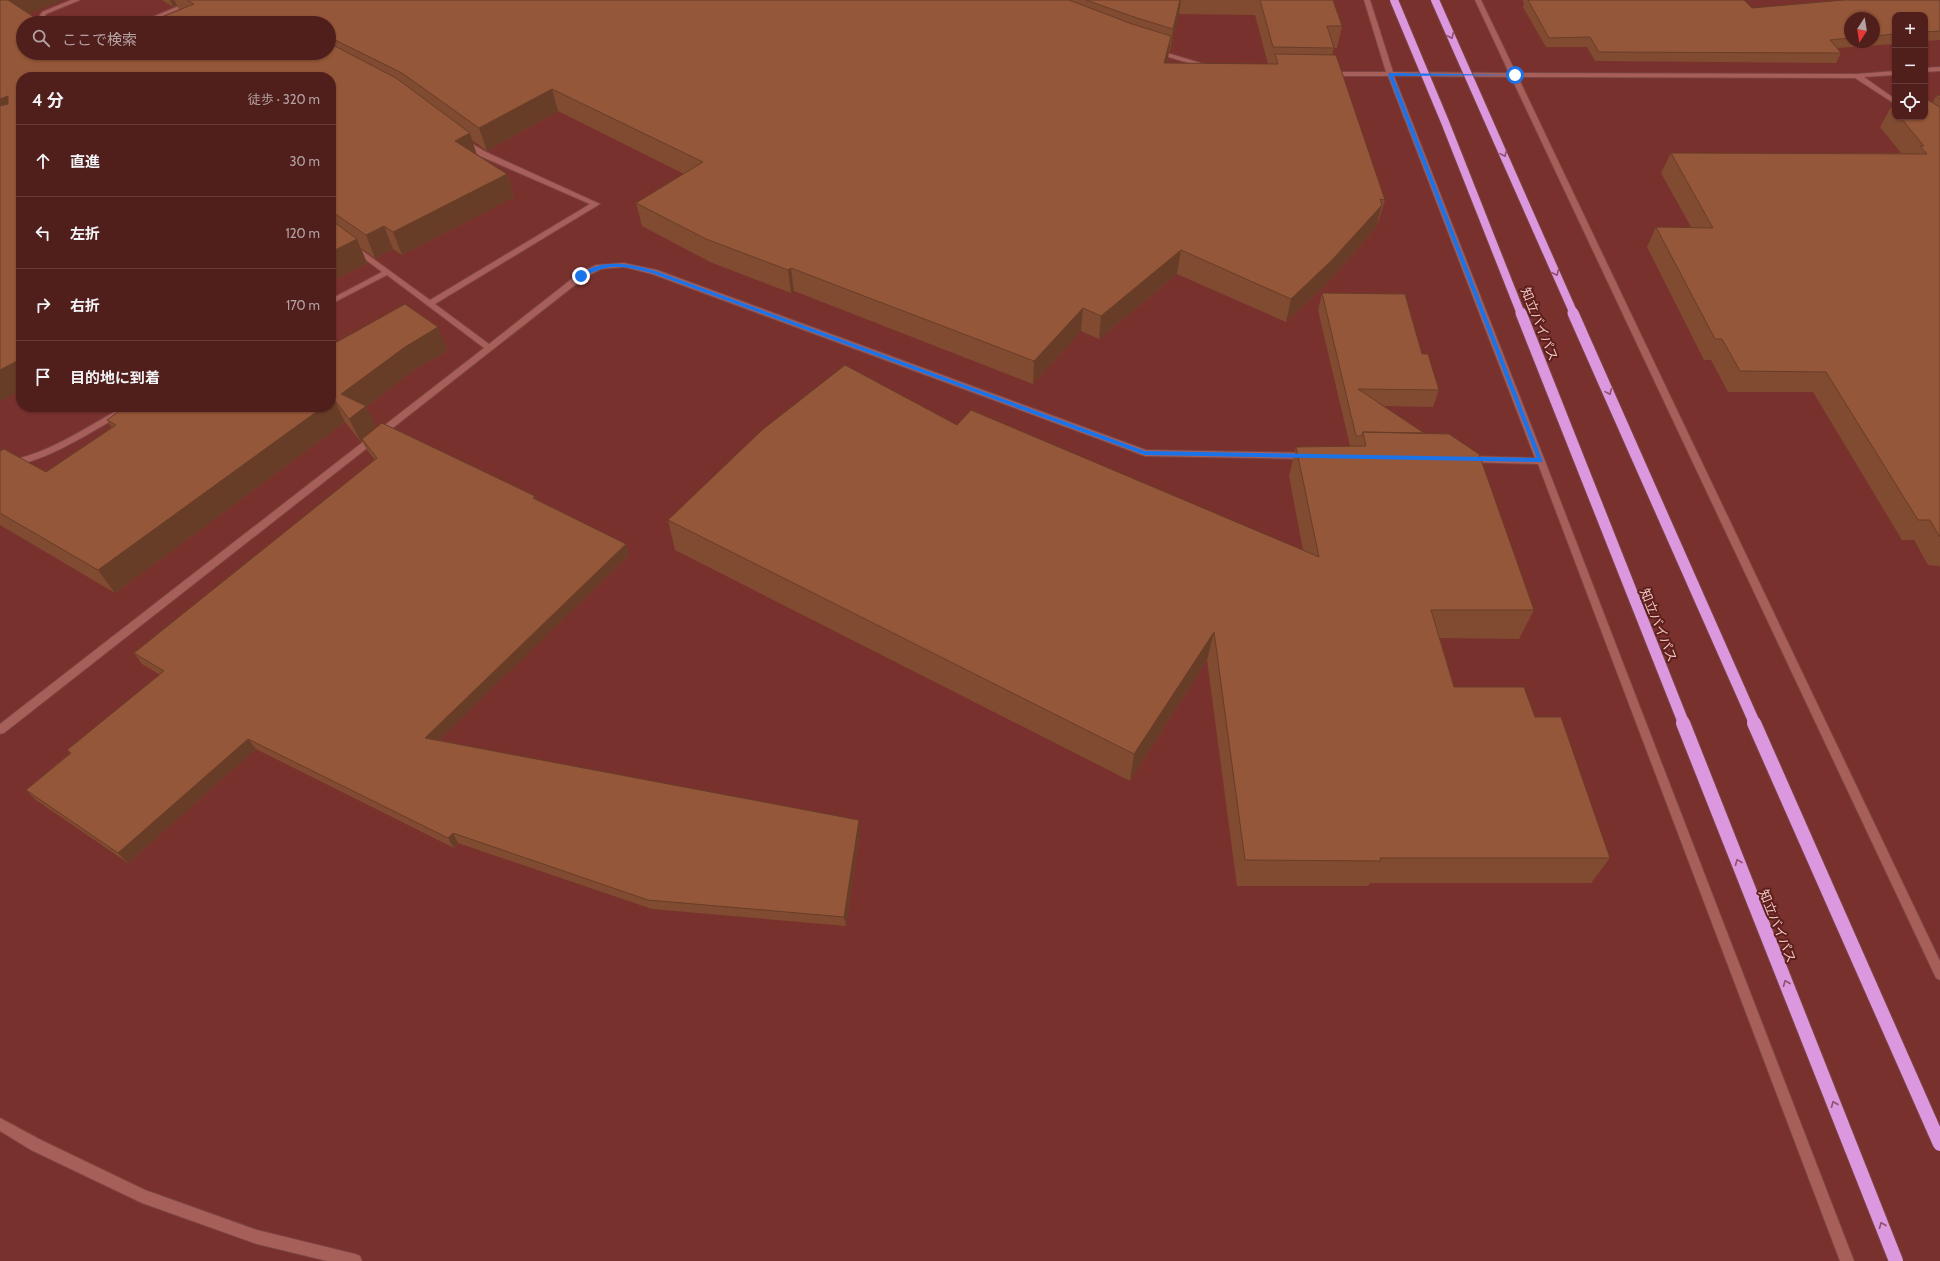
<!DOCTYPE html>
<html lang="ja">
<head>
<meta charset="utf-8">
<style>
  :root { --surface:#501f1c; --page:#562725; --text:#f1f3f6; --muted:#b4a2a3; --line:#673d3b }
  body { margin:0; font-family:Cabin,"Noto Sans JP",sans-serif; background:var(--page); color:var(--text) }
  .controls { position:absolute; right:12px; top:12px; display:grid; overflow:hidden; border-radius:8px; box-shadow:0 1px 3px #0004 }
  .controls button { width:36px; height:36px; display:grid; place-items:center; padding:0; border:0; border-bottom:1px solid var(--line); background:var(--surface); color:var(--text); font:20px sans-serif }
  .compass { position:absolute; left:1844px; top:12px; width:36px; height:36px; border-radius:50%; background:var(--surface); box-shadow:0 1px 3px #0004; rotate:192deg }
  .stop { position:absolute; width:12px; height:12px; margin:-9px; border:3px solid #1a73e8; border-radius:50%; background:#fff }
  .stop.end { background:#1a73e8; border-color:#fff; box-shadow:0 1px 4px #0008 }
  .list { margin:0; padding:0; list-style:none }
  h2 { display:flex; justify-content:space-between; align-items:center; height:52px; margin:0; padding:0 16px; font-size:17px }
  h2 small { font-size:13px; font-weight:400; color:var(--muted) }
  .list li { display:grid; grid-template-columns:26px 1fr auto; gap:12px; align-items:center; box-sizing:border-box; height:72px; padding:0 16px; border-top:1px solid var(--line) }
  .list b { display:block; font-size:15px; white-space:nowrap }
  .list em { font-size:13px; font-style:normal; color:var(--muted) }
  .icon { flex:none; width:22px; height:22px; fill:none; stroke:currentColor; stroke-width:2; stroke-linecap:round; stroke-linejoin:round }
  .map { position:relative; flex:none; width:1940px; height:1261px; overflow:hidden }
  .search { position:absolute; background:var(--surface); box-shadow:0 1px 3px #0004; left:16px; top:16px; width:320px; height:44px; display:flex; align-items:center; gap:10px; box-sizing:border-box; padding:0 14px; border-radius:22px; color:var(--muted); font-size:15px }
  .panel { position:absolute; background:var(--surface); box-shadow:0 1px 3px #0004; left:16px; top:72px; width:320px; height:340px; border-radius:16px }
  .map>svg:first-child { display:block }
  .built { fill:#79312e; fill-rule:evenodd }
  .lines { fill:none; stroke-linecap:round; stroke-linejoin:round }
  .minor-casing { stroke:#7c4443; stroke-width:2 }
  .minor { fill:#a65f59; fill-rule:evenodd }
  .highway-bridge-far2-casing { stroke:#7c4443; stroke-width:10; stroke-linecap:butt }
  .highway-bridge-far1-casing { stroke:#7c4443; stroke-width:13; stroke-linecap:butt }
  .highway-bridge-casing { stroke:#7c4443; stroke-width:16; stroke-linecap:butt }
  .highway-bridge-far2 { stroke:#dc98de; stroke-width:8 }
  .highway-bridge-far1 { stroke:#dc98de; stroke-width:11 }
  .highway-bridge { stroke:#dc98de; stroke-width:14 }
  .wall { fill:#804b31; fill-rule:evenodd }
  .shaded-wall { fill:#683d28 }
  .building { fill:#955739; stroke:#683d28 }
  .oneway { stroke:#904f6a }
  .route { fill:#1a73e8 }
  .labels { text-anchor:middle; stroke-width:4; stroke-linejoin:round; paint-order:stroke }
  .street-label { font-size:13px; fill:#efc7c2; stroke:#5d1e1c }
</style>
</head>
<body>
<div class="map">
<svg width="1940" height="1261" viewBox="0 0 1940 1261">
  <rect width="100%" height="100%" fill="#6a2926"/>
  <path class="built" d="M0 0H1940V1261H0ZM1895 15H1925V117H1895ZM1850 18H1874V42H1850ZM23 23H329V53H23ZM21 77H331V407H21Z"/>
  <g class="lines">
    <g class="minor-casing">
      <path id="minor" d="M71 0H80L46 14 44 19 49 23H41L37 20 42 12Z
        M193 0H201L147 23H138Z
        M1364 0H1370L1393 72 1509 73 1475 0H1481L1516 73 1857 74 1895 71V75L1864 77 1895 99V104L1855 78 1518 77 1940 961V980L1936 978 1511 77 1394 76 1545 461 1854 1261H1840L1538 464 1467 462 1463 459 1467 456 1535 458 1388 76H1330L1327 74 1330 72H1386Z
        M1157 50 1211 66 1212 67 1209 69 1155 53 1154 52Z
        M1940 67V71L1925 72V68Z
        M464 139 486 152 600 204 435 304 489 344 578 274 596 265 624 263 657 270 1146 450 1307 453 1311 456 1307 459 1145 456 652 274 624 267 601 269 584 278 4 733 0 734V724L484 348 387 275 331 304V299L382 272 331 234V228L430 300 590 204 480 156 462 142V140Z
        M123 407H134C129 413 118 417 111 421 76 441 40 464 0 468V462C44 457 85 428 123 407Z
        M0 1118 41 1140 145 1190 257 1230 355 1254 360 1256 362 1261H327L257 1244 142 1203 31 1150 0 1131Z"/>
    </g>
    <use href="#minor" class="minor"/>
    <g class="highway-bridge-far2-casing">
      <path id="highway-bridge-far2" d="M1394 0 1445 122 1521 314
        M1435 0 1574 314"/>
    </g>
    <g class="highway-bridge-far1-casing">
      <path id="highway-bridge-far1" d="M1521 313 1684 724
        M1573 313 1755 724"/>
    </g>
    <g class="highway-bridge-casing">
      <path id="highway-bridge" d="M1683 723 1896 1261
        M1754 723 1940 1144"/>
    </g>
    <use href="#highway-bridge-far2" class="highway-bridge-far2"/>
    <use href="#highway-bridge-far1" class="highway-bridge-far1"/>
    <use href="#highway-bridge" class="highway-bridge"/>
  </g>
  <path class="wall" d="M0 0 28 13 83 56 329 53V23L179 10 177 5 173 7 162 0H1333L1342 26 1337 48H1334L1332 55 1385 200 1378 223H1377L1376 228 1326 284 1286 322 1177 274 1099 339 1081 331 1033 384 794 291 791 293 710 262 642 226 636 203 684 174 558 111 487 151 472 140 477 155 507 174 514 197 402 255 393 249 375 258 361 248 367 263 331 281V77L21 391 0 401ZM1179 14 1255 15 1268 64 1167 63 1169 51H1170Z
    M1522 0H1744L1752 8 1940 0V40L1925 41V15H1895V44L1837 48 1841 53 1836 63 1595 61 1587 47H1546L1523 7 1524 3ZM1850 18H1874V42H1850Z
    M1940 95V567L1939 566 1928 565 1914 540H1902L1813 392H1728L1711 360H1704L1647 247 1656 227H1691L1661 173 1671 153H1901L1880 127 1891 107 1895 106V117H1925L1936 96Z
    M1322 293 1422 354 1439 390 1433 407 1384 406 1534 610 1519 639 1440 638 1454 687 1535 717 1610 858 1591 883H1370L1368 886H1237L1207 660 1130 781 675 550 668 520 957 425 1303 550 1289 476 1296 447 1350 446 1318 310Z
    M337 342 447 351 414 370 366 407 376 428 535 496 537 500 626 544 629 555 439 740 860 830 846 926 652 909 458 843 454 848 256 749 128 863 36 800 26 790 70 753 67 750 160 675 142 664 134 653 375 460 367 450 362 441 361 442 345 422 115 593 0 525V451L46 472 112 428 107 420 121 411 119 407 116 409 115 407H331Z"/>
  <path class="shaded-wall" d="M4 0H64L15 19Z
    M170 0H174L177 5 173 7Z
    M1180 0H1181L1179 14 1170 51 1173 29Z
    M1171 36 1168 58 1162 86 1164 63Z
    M552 89 558 111 487 151 479 128Z
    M8 96 21 117 0 126V99Z
    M470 133 477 156 455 141Z
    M507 174 514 197 402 255 393 232Z
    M1382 205 1376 228 1326 284 1286 322 1291 299Z
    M384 226 393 249 375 258 366 235Z
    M357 239 367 263 331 281V252Z
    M1181 250 1177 274 1099 339 1101 316Z
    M791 268 794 291 791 293 788 270Z
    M1083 308 1081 331 1033 384 1034 361Z
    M438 327 447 351 414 370 366 407 377 429 362 439V441L361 442 349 419 341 394 405 347Z
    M21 359V391L0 401V370Z
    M334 399 345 422 115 593 98 570 323 407H331V401Z
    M535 496 539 507 533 498Z
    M626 544 629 555 431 748 425 738Z
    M1214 632 1207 660 1130 781 1134 754Z
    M248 739 256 749 128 863 118 853Z
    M859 820 860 830 846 926 844 917Z
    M453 833 458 843 454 848 448 838Z"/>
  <path class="building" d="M0 0H8L43 23H23V53H81L83 56 91 55 90 53H329V43L396 78 470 133 455 141 507 174 393 232 384 226 366 235 331 211V77H21V359L0 370V106L8 104V96L0 99Z
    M187 0H1069L1132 24 1171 36 1164 63 1278 64 1275 54 1336 55 1385 200 1380 199 1382 205 1332 260 1291 299 1181 250 1101 316 1083 308 1034 361 791 268 788 270 706 239 636 203 703 162 552 89 479 128 402 73 329 37V23H147L194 4Z
    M1086 0H1180L1173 29 1137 18Z
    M1260 0H1333L1342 26H1327L1334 48 1273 47Z
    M1528 0H1744L1752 8 1844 0H1940V31L1925 32V15H1895V34L1874 36V18H1850V38L1830 40 1841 53 1599 52 1590 37 1549 38Z
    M1940 95V99L1936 96Z
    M1925 99H1926L1940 107V537L1930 520H1918L1826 372 1740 371 1722 339H1715L1656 227 1713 228 1671 153 1927 154 1920 146H1924L1900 117H1925Z
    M1895 106V111L1891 107Z
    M331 220 357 239 331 252Z
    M1322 293 1405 294 1422 354H1428L1439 390 1358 389 1424 433 1363 432 1361 436H1356Z
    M405 304 438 327 405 347 341 394 366 406 349 419 334 399 331 401V339L337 342Z
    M845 365 957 425 971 410 1319 557 1296 447 1366 446 1363 432 1449 434 1479 454 1534 610H1431L1454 687H1524L1535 717H1561L1610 858H1380L1381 861 1245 860 1214 632 1134 754 668 520 762 430Z
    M125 407H323L98 570 0 513V451L4 449 46 472 116 425 107 420Z
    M382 423 535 496 533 498 626 544 425 738 859 820 844 917 648 900 453 833 448 838 248 739 118 853 26 790 71 753 67 750 164 671 134 653 377 458 362 439Z"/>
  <defs><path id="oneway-chevron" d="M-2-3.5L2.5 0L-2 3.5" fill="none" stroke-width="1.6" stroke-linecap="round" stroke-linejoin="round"/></defs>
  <g class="oneway">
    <use href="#oneway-chevron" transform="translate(1451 36) rotate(66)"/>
    <use href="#oneway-chevron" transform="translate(1504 154) rotate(66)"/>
    <use href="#oneway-chevron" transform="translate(1556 273) rotate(66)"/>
    <use href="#oneway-chevron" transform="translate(1609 392) rotate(66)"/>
    <use href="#oneway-chevron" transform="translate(1738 862) rotate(-112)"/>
    <use href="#oneway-chevron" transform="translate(1786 983) rotate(-112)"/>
    <use href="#oneway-chevron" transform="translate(1834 1104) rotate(-112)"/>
    <use href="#oneway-chevron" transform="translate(1882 1225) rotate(-112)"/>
  </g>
  <path class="route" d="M1390 73 1517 75 1393 76 1543 462 1145 455 652 273C622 266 611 262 583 277L579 276C601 257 630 264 656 271L1145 451 1537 458 1388 74Z"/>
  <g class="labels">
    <g class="street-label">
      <text transform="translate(1540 324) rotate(68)" y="5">知立バイパス</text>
      <text transform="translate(1659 625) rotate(68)" y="5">知立バイパス</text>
      <text transform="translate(1778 926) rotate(68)" y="5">知立バイパス</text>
    </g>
  </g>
</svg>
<div class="controls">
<button>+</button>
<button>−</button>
<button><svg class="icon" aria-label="locate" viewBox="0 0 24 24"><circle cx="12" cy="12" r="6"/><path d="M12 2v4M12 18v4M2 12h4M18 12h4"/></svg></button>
</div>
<svg class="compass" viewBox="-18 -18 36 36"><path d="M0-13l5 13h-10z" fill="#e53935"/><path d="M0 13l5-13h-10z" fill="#b4a2a3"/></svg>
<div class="stop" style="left:1515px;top:75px"></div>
<div class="stop end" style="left:581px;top:276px"></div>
<div class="search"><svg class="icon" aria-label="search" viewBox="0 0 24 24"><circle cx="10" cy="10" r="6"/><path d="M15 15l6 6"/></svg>ここで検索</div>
<section class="panel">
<h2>4 分<small>徒歩 · 320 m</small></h2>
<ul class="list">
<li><svg class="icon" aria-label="ahead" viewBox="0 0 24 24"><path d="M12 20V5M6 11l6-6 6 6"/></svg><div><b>直進</b></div><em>30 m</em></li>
<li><svg class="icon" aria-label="left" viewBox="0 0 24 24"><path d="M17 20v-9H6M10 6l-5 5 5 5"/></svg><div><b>左折</b></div><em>120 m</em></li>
<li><svg class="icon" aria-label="right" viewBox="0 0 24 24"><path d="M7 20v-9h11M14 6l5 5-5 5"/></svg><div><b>右折</b></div><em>170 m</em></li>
<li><svg class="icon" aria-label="arrive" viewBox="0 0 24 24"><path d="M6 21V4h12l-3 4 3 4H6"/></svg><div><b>目的地に到着</b></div></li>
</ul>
</section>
</div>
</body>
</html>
